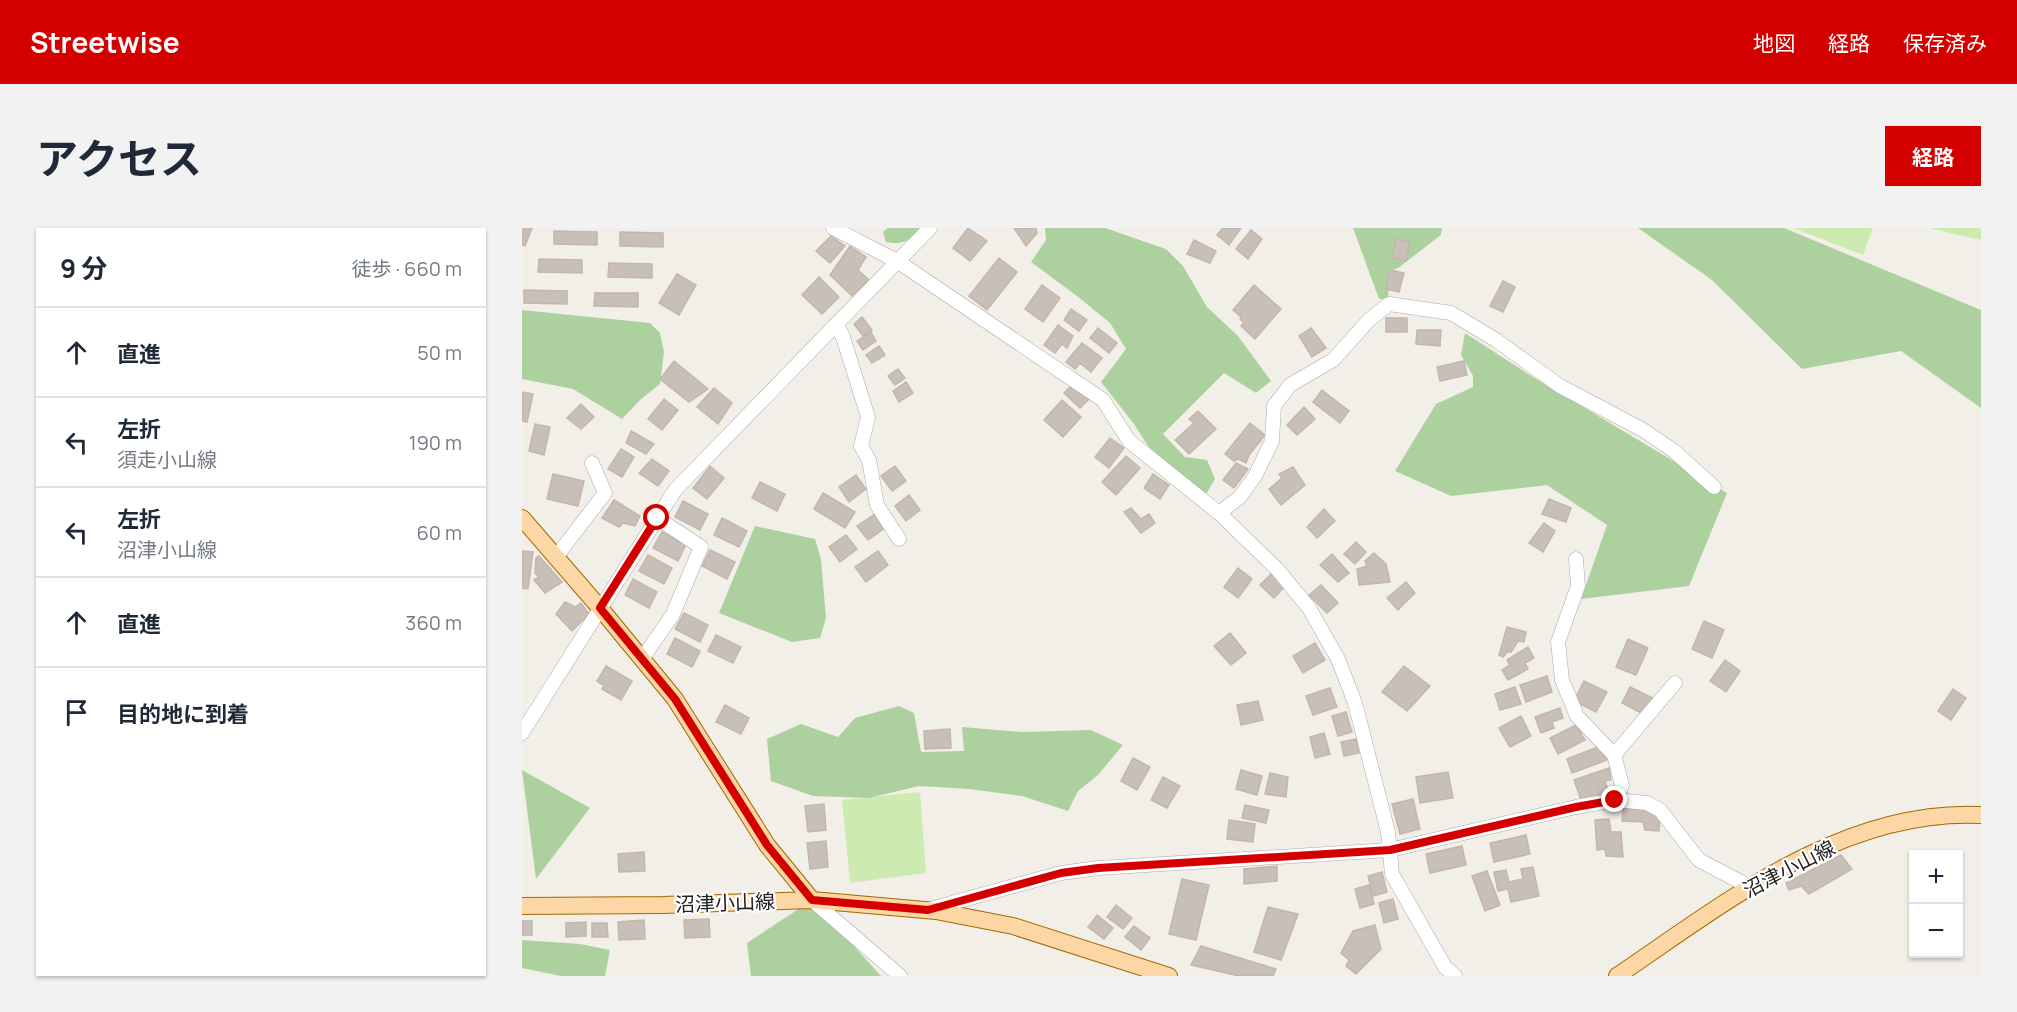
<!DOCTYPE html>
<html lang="ja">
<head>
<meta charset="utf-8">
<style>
  :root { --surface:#fff; --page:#f2f2f3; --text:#1f2937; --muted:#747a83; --line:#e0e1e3; --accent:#d40000 }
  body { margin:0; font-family:Manrope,"Noto Sans JP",sans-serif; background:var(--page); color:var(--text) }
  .controls { position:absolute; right:18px; bottom:18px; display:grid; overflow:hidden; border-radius:0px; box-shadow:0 2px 4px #0004 }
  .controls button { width:54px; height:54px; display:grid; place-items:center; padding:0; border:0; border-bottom:2px solid var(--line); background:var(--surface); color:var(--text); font:30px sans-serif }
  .stop { position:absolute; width:18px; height:18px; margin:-14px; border:4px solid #d40000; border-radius:50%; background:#fff }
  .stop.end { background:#d40000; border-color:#fff; box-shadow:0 2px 6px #0008 }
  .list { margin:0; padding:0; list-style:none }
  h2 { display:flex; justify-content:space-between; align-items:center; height:78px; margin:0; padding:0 24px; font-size:26px }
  h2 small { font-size:20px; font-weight:400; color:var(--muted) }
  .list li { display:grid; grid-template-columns:39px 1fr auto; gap:18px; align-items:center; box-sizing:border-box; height:90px; padding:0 24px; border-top:2px solid var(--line) }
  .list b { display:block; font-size:22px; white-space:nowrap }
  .list p { margin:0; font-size:20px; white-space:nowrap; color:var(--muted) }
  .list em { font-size:20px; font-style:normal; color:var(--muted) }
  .icon { flex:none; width:33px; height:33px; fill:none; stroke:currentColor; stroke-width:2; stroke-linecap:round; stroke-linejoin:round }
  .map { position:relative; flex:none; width:1459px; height:748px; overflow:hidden; border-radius:0px }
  header { display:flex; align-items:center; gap:36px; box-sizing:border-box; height:84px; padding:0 30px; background:var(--accent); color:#fff }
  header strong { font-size:28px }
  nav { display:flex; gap:33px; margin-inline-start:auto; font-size:21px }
  .intro { display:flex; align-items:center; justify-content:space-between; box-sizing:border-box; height:144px; padding:0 36px }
  h1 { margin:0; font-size:42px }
  .button { padding:15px 27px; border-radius:0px; background:var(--accent); color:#fff; font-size:21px; font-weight:700 }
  main { display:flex; gap:36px; padding:0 36px }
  aside { flex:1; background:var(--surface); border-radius:0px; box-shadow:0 2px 4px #0004 }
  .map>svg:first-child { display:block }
  .grass { fill:#cdebb0 }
  .forest { fill:#add19e }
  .building { fill:#c7bfb8; stroke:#c4b6ab; stroke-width:1.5 }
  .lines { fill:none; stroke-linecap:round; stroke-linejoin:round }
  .minor-casing { stroke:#a9a9a9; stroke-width:15 }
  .major-casing { stroke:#a06b00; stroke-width:18 }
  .minor { stroke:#fff; stroke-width:14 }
  .major { stroke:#fcd6a4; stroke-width:16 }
  .route { stroke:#d40000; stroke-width:8 }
  .labels { text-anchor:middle; stroke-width:4.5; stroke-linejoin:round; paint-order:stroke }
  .street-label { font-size:20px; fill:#222; stroke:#fff }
</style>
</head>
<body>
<header>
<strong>Streetwise</strong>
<nav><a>地図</a><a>経路</a><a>保存済み</a></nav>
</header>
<div class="intro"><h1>アクセス</h1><a class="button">経路</a></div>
<main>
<aside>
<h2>9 分<small>徒歩 · 660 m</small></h2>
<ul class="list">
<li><svg class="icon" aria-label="ahead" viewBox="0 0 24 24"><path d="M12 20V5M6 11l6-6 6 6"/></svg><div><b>直進</b></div><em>50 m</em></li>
<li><svg class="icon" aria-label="left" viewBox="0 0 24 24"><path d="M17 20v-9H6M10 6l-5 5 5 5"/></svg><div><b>左折</b><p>須走小山線</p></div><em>190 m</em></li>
<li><svg class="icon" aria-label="left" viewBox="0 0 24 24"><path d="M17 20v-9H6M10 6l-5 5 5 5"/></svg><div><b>左折</b><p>沼津小山線</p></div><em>60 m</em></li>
<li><svg class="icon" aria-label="ahead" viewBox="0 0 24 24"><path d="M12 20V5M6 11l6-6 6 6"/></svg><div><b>直進</b></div><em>360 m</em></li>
<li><svg class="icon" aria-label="arrive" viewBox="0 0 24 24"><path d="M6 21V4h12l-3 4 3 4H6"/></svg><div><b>目的地に到着</b></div></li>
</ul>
</aside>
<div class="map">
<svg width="1459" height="748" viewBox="0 0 1459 748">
  <rect width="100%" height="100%" fill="#f2efe9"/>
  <path class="grass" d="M1271 0H1351L1341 27Z
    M1406 0H1459V12Z
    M398 564 404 645 328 655 320 572Z"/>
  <path class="forest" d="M366 0H398C386 13 383 17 364 14L361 4Z
    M523 0H583L644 21 661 38 685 79 716 108 749 153 734 165 702 145 641 206 663 229 685 232 693 251 683 268 626 218 612 196 579 154 604 121 588 95 555 68 509 34 524 12Z
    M831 0H920L919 7 876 40 868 43 866 71H857Z
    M1116 0H1262L1459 82V180L1379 123 1280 141 1190 52Z
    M0 82 128 95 138 105 142 124 138 156 118 172 100 191 51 161 0 151Z
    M943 105 1011 149 1205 265 1167 358 1059 371 1085 297 1025 257 929 268 873 243 914 176 951 159V148L939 127Z
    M233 298 293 311 299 331 304 390 298 410 270 414 197 385Z
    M377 478 392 485 399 524 442 523 440 499 500 504 569 502 601 517 576 547 556 563 546 583 500 568 447 561 397 558 347 570 291 568 249 553 245 511 279 496 316 509 333 490Z
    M0 542 68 580 14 651Z
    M290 672 359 748H229L225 715Z
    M0 712 58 716 88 722 83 748H39L0 740Z"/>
  <path class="building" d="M0 0H10L3 18 0 17Z
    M446 0 465 13 448 33 431 20Z
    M492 0H514L515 5 504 18Z
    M701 0H719L707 17 695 7Z
    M729 2 740 11 726 31 714 21Z
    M32 3 75 4V17L32 16Z
    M98 4 141 5V19L98 18Z
    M309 8 323 18 308 35 294 23Z
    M874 11 888 14 884 33 870 30Z
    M672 12 694 23 688 35 665 26Z
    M328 18 344 29 336 42 347 52 330 68 308 47Z
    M477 30 495 44 465 82 447 68Z
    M17 31 60 32V45L16 44Z
    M87 35 130 36V50L86 49Z
    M868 42 882 45 877 64 864 61Z
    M155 46 174 57 157 87 137 75Z
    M297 49 317 69 300 86 280 67Z
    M981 53 993 59 981 84 968 78Z
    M520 57 538 70 521 94 503 81Z
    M732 57 759 81 733 111 719 98 722 95 718 91 719 89 711 82Z
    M2 62 45 63V76L2 75Z
    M73 65H116V79L72 78Z
    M549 81 565 92 557 103 542 92Z
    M340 89 350 102 341 108 332 96Z
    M864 90H885V104H864Z
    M536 97 551 108 545 120 540 116 533 125 522 117Z
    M576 100 595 115 587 125 568 110Z
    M789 100 804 120 790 129 777 108Z
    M895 102H919L918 118 894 116Z
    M349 104 354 113 341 122 335 113Z
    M560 115 580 130 569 144 558 135 553 141 544 134Z
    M357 118 363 127 350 135 344 127Z
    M152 133 186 161 167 174 138 151Z
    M942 133 945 147 918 153 915 139Z
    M376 141 383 150 373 157 366 148Z
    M384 154 391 165 377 174 371 163Z
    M552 155 568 170 558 180 542 165Z
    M192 160 210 175 196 196 175 179Z
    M800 162 827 183 818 195 791 174Z
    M0 164 11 166 5 194 0 193Z
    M142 171 156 182 140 202 126 191Z
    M540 172 559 189 541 209 522 192Z
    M59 176 72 189 59 201 45 190Z
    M782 179 793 191 775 207 765 197Z
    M676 183 694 201 667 226 653 212 672 195 667 191Z
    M728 195 743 207 727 227 724 235 716 231 712 233 703 226Z
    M13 196 28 199 22 227 7 223Z
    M109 203 132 216 124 226 104 215Z
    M588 210 602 220 587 240 573 229Z
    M99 221 112 229 100 249 86 241Z
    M604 228 618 240 594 267 580 254Z
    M130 231 147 243 136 258 117 245Z
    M714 235 726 241 712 260 701 252Z
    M188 238 202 250 185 271 171 260Z
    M373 238 384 253 370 263 359 248Z
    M771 239 783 257 759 277 747 261 760 250 757 246Z
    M31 246 62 253 56 278 25 271Z
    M631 246 647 257 638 271 622 260Z
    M334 247 344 261 327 274 317 259Z
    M238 254 263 266 255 283 230 270Z
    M301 265 333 284 323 300 292 281Z
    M387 267 398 282 384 293 373 278Z
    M1027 271 1049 280 1044 294 1020 286Z
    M92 272 118 288 113 298 101 295 97 299 80 290Z
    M161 273 186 286 178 302 153 289Z
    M609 280 619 291 627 286 633 295 619 305 602 284Z
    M802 281 813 293 795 310 785 299Z
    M353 286 363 300 346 312 335 298Z
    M200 290 225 303 217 319 192 307Z
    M1022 295 1033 303 1021 324 1007 315Z
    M140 304 164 316 156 333 131 320Z
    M324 307 335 321 318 334 307 319Z
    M834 314 844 324 833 336 822 326Z
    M188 322 213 334 205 351 180 338Z
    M0 323 11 324 6 361 0 360Z
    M356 323 366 337 344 354 333 339Z
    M852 325 864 336 868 354 837 357 835 341 845 338 843 333Z
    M810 326 827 345 816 354 798 337Z
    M126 327 150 340 142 356 117 343Z
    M17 328 40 354 23 365 12 352 17 349 13 345 14 330Z
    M716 340 730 351 716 370 702 359Z
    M750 345 763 358 752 370 738 357Z
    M111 351 135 364 127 380 103 367Z
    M884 354 893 365 876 382 865 370Z
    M799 357 816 375 805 385 787 367Z
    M43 374 53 379 59 375 67 386 50 403 34 386Z
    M162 385 186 397 178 414 153 401Z
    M1182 393 1202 402 1190 430 1170 421Z
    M985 399 1004 404 1002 414 996 413 989 424H985L981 429 977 427Z
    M708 405 724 425 709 437 692 418Z
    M194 407 219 419 211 435 186 423Z
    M153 410 178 423 170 439 145 426Z
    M1106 411 1126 420 1114 447 1094 439Z
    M793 415 803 432 781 445 771 428Z
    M1006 419 1012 430 1003 435 1006 441 986 452 980 442 988 437 985 432Z
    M1203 432 1218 443 1204 464 1188 453Z
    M84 438 110 453 99 472 80 461 82 458 75 453Z
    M882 438 908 458 885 483 860 464Z
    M1025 448 1030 464 1004 474 998 457Z
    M1062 453 1085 464 1074 484 1052 473Z
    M993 459 999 476 978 482 973 466Z
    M1108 459 1131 470 1123 487 1100 475Z
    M808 460 815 479 791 487 784 468Z
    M1431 461 1444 470 1429 492 1416 483Z
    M736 473 741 492 719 497 715 477Z
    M203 477 227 490 219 506 194 494Z
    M1038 480 1041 490 1030 494 1032 500 1019 505 1013 489Z
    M824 484 830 504 816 508 810 488Z
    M999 488 1009 508 988 519 977 500Z
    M1054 497 1063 512 1036 526 1028 510Z
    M428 501 429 520 403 521 402 503Z
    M802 505 808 526 793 530 788 509Z
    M834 511 837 525 822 528 819 514Z
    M1076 519 1085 532 1050 545 1045 531Z
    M611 530 628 539 615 562 599 553Z
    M1087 540 1089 552 1083 553 1087 566 1059 572 1052 552Z
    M719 542 740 548 735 567 714 561Z
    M926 544 931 570 898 575 894 549Z
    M748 545 766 549 764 569 743 566Z
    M641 549 658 558 645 580 629 572Z
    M891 571 898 601 878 606 870 576Z
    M302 576 304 602 286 604 283 578Z
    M723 577 747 582 744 595 720 590Z
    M1101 579 1138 582 1137 603 1123 602 1121 594 1100 593Z
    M1087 591 1089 604H1099L1101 629 1084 628 1083 621 1075 622 1073 592Z
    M707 592 733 596 731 614 705 611Z
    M1004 607 1008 626 972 634 968 615Z
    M304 613 306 639 288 641 285 615Z
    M940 618 944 637 908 645 904 626Z
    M122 624 123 643 97 644 96 626Z
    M1319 627 1330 641 1287 666 1279 658 1267 662 1264 655Z
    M755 638V653L722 656V641Z
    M1011 639 1017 668 989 674 986 661 976 663 972 644 984 642 987 654 1001 651 999 641Z
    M965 643 978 677 963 683 950 648Z
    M860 644 865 664 851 668 846 648Z
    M660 651 687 657 674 712 647 706Z
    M847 657 852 676 838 680 833 661Z
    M871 671 876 691 862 695 857 675Z
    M594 677 610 690 601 701 585 689Z
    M746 679 776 686 759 732 732 724Z
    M575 687 591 700 582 711 566 699Z
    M187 691 188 709 163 710 162 692Z
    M122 692 123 711 97 712 96 694Z
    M0 693H10V707H0Z
    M64 694V708L44 709V695Z
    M70 695H85L86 709H70Z
    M853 697 859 721 834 746 824 738 827 732 819 725 831 703Z
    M612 698 628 710 619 722 603 709Z
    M679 718 754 741 751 748H717L669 737Z"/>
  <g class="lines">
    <g class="minor-casing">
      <path id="minor" d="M311 0 375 33 581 172 607 213 697 285 755 341 787 380 816 431 833 475 866 604 870 646 923 739 933 748
        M315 97 321 109 346 189 339 218 347 232 355 277 377 311
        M697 285 718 269 733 248 750 213 752 178 768 157 811 132 847 92 867 76 929 85 974 112 1038 158 1121 202 1152 223 1192 259
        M34 329 83 265 70 235
        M1054 331 1056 358 1036 414 1040 452 1055 488 1092 527
        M120 431 151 386 179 319 135 290
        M0 505 153 262 408 0
        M1093 572 1100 557 1092 527 1153 455
        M290 672 378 748
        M408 681 539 645 576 640 868 622 1054 579 1093 572 1125 575 1138 582 1177 632 1228 659"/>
    </g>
    <g class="major-casing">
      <path id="major" d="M0 290 78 380 153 471 245 617 290 672
        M0 678 141 677 290 672 414 683 491 698 647 748
        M1095 748C1203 675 1321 580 1459 587"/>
    </g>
    <use href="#minor" class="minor"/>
    <use href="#major" class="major"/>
  </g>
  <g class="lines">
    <path class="route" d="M135 290 78 380 153 471 245 617 290 672 406 682 539 645 576 640 868 622 1054 579 1093 572"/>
  </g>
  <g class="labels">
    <g class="street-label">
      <text transform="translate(1267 641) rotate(-27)" y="7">沼津小山線</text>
      <text transform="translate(203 675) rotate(-2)" y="7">沼津小山線</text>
    </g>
  </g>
</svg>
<div class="controls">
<button>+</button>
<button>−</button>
</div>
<div class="stop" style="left:135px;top:290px"></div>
<div class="stop end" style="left:1093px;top:572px"></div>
</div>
</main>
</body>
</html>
